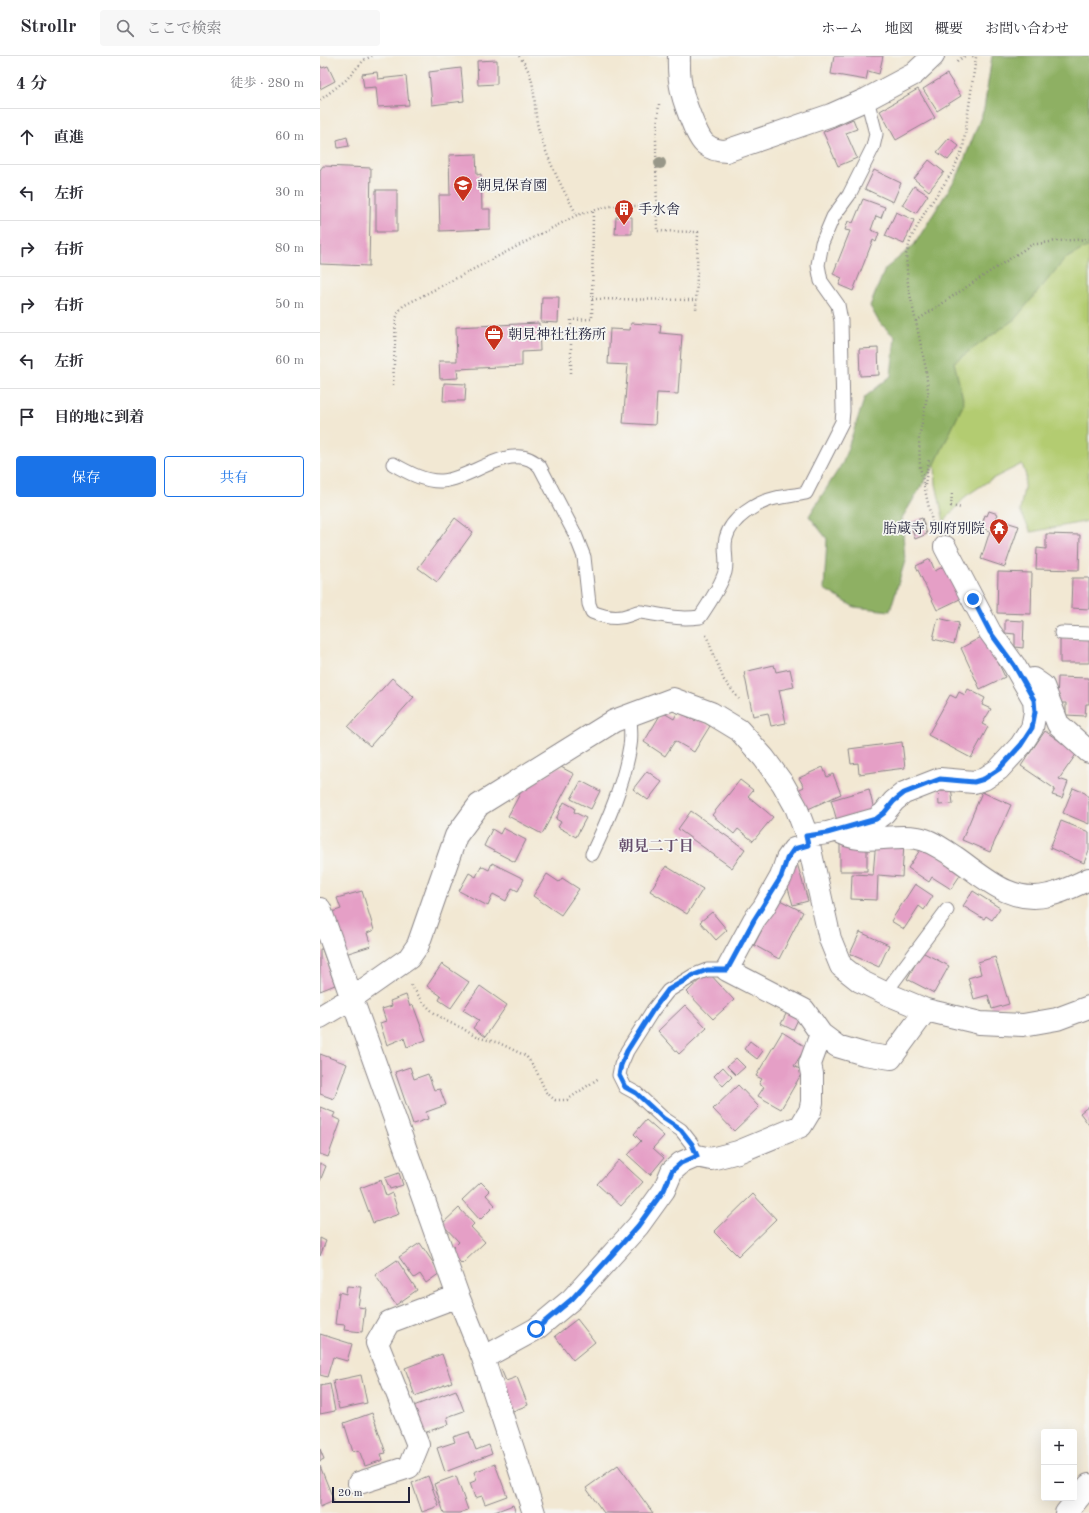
<!DOCTYPE html>
<html lang="ja">
<head>
<meta charset="utf-8">
<style>
  :root { --surface:#fff; --page:#f7f7f7; --text:#2b2b33; --muted:#7c7c81; --line:#e1e1e2; --accent:#1a73e8 }
  body { margin:0; font-family:"Old Standard TT","Noto Serif JP",serif; background:var(--page); color:var(--text) }
  .controls { position:absolute; right:12px; bottom:12px; display:grid; overflow:hidden; border-radius:4px; box-shadow:0 4px 16px #0002 }
  .controls button { width:36px; height:36px; display:grid; place-items:center; padding:0; border:0; border-bottom:1px solid var(--line); background:var(--surface); color:var(--text); font:20px sans-serif }
  .scale { position:absolute; left:12px; bottom:10px; width:78px; box-sizing:border-box; padding-left:4px; border:2px solid #22223b; border-top:0; font-size:11px; line-height:14px; white-space:nowrap; color:#22223b; -webkit-text-stroke:3px #f6f6f2; paint-order:stroke }
  .stop { position:absolute; width:12px; height:12px; margin:-9px; border:3px solid #1a73e8; border-radius:50%; background:#fff }
  .stop.end { background:#1a73e8; border-color:#fff; box-shadow:0 1px 4px #0008 }
  .list { margin:0; padding:0; list-style:none }
  h2 { display:flex; justify-content:space-between; align-items:center; height:52px; margin:0; padding:0 16px; font-size:17px }
  h2 small { font-size:13px; font-weight:400; color:var(--muted) }
  .list li { display:grid; grid-template-columns:26px 1fr auto; gap:12px; align-items:center; box-sizing:border-box; height:56px; padding:0 16px; border-top:1px solid var(--line) }
  .list b { display:block; font-size:15px; white-space:nowrap }
  .list em { font-size:13px; font-style:normal; color:var(--muted) }
  .actions { display:flex; gap:8px; padding:12px 16px }
  .actions a { flex:1; padding:9px 0; border:1px solid var(--accent); border-radius:4px; text-align:center; font-size:14px; color:var(--accent) }
  .actions .main { background:var(--accent); color:#fff }
  .icon { flex:none; width:22px; height:22px; fill:none; stroke:currentColor; stroke-width:2; stroke-linecap:round; stroke-linejoin:round }
  .map { position:relative; flex:none; width:769px; height:1457px; overflow:hidden }
  header { display:flex; align-items:center; gap:24px; box-sizing:border-box; height:56px; padding:0 20px; background:var(--surface); border-bottom:1px solid var(--line) }
  header strong { font-size:19px }
  nav { display:flex; gap:22px; margin-inline-start:auto; font-size:14px }
  .search { width:280px; height:36px; background:var(--page); display:flex; align-items:center; gap:10px; box-sizing:border-box; padding:0 14px; border-radius:4px; color:var(--muted); font-size:15px }
  main { display:flex }
  aside { flex:1; background:var(--surface) }
  .map>svg:first-child { display:block }
  .green { fill:#b3cc71; stroke:#6a7756 }
  .forest { fill:#8eb063; stroke:#58694f }
  .building { fill:#e59fc6 }
  .lines { fill:none; stroke-linecap:round; stroke-linejoin:round }
  .lane-casing { stroke:#8a8587; stroke-width:15 }
  .street-casing { stroke:#8a8587; stroke-width:24 }
  .path { stroke:#8a8587; stroke-width:2.5; stroke-dasharray:1 3; stroke-linecap:butt }
  .lane { stroke:#fff; stroke-width:13 }
  .street { stroke:#fff; stroke-width:22 }
  .tree { fill:#989788 }
  .route { stroke:#1a73e8; stroke-width:5 }
  .labels { text-anchor:middle; stroke-width:3.5; stroke-linejoin:round; paint-order:stroke }
  .poi-label { font-size:14px; fill:#22223b; stroke:#f6f6f2; text-anchor:start }
  .neighbourhood-label { font-size:15px; font-weight:bold; fill:#664e6c; stroke:#f6f6f2 }
</style>
</head>
<body>
<header>
<strong>Strollr</strong>
<div class="search"><svg class="icon" aria-label="search" viewBox="0 0 24 24"><circle cx="10" cy="10" r="6"/><path d="M15 15l6 6"/></svg>ここで検索</div>
<nav><a>ホーム</a><a>地図</a><a>概要</a><a>お問い合わせ</a></nav>
</header>
<main>
<aside>
<h2>4 分<small>徒歩 · 280 m</small></h2>
<ul class="list">
<li><svg class="icon" aria-label="ahead" viewBox="0 0 24 24"><path d="M12 20V5M6 11l6-6 6 6"/></svg><div><b>直進</b></div><em>60 m</em></li>
<li><svg class="icon" aria-label="left" viewBox="0 0 24 24"><path d="M17 20v-9H6M10 6l-5 5 5 5"/></svg><div><b>左折</b></div><em>30 m</em></li>
<li><svg class="icon" aria-label="right" viewBox="0 0 24 24"><path d="M7 20v-9h11M14 6l5 5-5 5"/></svg><div><b>右折</b></div><em>80 m</em></li>
<li><svg class="icon" aria-label="right" viewBox="0 0 24 24"><path d="M7 20v-9h11M14 6l5 5-5 5"/></svg><div><b>右折</b></div><em>50 m</em></li>
<li><svg class="icon" aria-label="left" viewBox="0 0 24 24"><path d="M17 20v-9H6M10 6l-5 5 5 5"/></svg><div><b>左折</b></div><em>60 m</em></li>
<li><svg class="icon" aria-label="arrive" viewBox="0 0 24 24"><path d="M6 21V4h12l-3 4 3 4H6"/></svg><div><b>目的地に到着</b></div></li>
</ul>
<div class="actions"><a class="main">保存</a><a>共有</a></div>
</aside>
<div class="map">
<svg width="769" height="1457" viewBox="0 0 769 1457">
  <rect width="100%" height="100%" fill="#f6f6f2"/>
  <filter id="ink" filterUnits="userSpaceOnUse"><feTurbulence type="fractalNoise" baseFrequency=".025" numOctaves="2"/><feDisplacementMap in="SourceGraphic" scale="8" xChannelSelector="R" yChannelSelector="G"/><feConvolveMatrix kernelMatrix="1 2 1 2 8 2 1 2 1" color-interpolation-filters="sRGB"/></filter>
  <filter id="wash" filterUnits="userSpaceOnUse"><feTurbulence type="fractalNoise" baseFrequency=".012" numOctaves="4" result="noise"/><feDisplacementMap in="SourceGraphic" scale="16" xChannelSelector="R" yChannelSelector="G"/><feGaussianBlur stdDeviation="0.9" result="paint"/><feColorMatrix in="noise" values="0 0 0 0 0 0 0 0 0 0 0 0 0 0 0 0 0 1.4 0 .05"/><feComposite in="paint" operator="in"/></filter>
  <g filter="url(#wash)">
    <rect width="100%" height="100%" fill="#f2e8d3"/>
    <path class="green" d="M769 185V465L711 476 700 455 706 420 702 408 670 424 646 440 624 466 616 428 613 376 634 283Z"/>
    <path class="forest" d="M672 0H769V190L745 203 695 263 634 306 644 347 615 408 582 462 585 505 570 555 534 551 504 533 507 483 489 460 523 406 545 341 571 320 575 281 559 266 550 250 565 213 594 189 639 117 664 53Z"/>
    <g id="blocks">
      <path class="building" d="M514 0H563L559 18 548 15 546 24 511 18Z
        M177 4V28L158 29 157 5Z
        M0 9 2 12 8 10 15 25 0 33Z
        M141 12 144 45 112 49 109 16Z
        M57 16 58 23 86 20 89 49 58 51 56 31 44 32 42 18Z
        M627 18 641 40 617 55 603 33Z
        M598 33 615 62 576 84 560 55Z
        M533 63 537 73 526 77 537 102 518 110 503 76Z
        M27 81 29 90 18 92 17 84Z
        M629 82 639 90 628 104 617 96Z
        M156 98 157 119 161 118 162 153H170V173L120 175 119 139H130L129 99Z
        M609 104 624 116 609 135 594 123Z
        M3 110 51 112 49 210 0 208V114Z
        M554 114 581 127 573 146 545 133Z
        M594 130 608 139 596 157 582 149Z
        M56 134H77V176H56Z
        M543 143 565 151 561 162 556 160 551 174 559 177 556 186 553 184 533 235 519 229 522 222 513 218 530 175 525 174 528 165 533 167Z
        M576 156 594 164 584 188 565 180Z
        M296 161H312V178H295Z
        M222 241H239L238 267 221 266Z
        M219 267 220 295 202 296V310L137 313 138 322 120 323 119 305H137L136 271Z
        M311 267 341 269 340 277 362 279 358 338 337 337 335 369 303 367 308 309 288 308 290 273 310 274Z
        M558 292 559 319 540 320 539 293Z
        M124 327 146 328 145 345H123Z
        M669 455 678 458 676 463 699 470 685 511 661 503 670 475 661 472 665 459 667 460Z
        M135 462 153 476 117 526 98 512Z
        M602 462 607 478 595 483 590 466Z
        M726 478 760 479 759 514 716 513 717 492 726 493Z
        M610 503 615 515 626 509 642 542 617 554 596 510Z
        M678 516 712 517 711 558 677 557Z
        M752 522H769V553L751 552Z
        M618 562 639 567 634 588 613 583Z
        M685 564 704 565 703 592 695 591V578L685 577Z
        M665 579 685 621 660 633 641 592Z
        M740 582 769 583V607H740Z
        M454 609 456 616 470 613 474 631 459 634 466 667 451 670 448 657 433 660 424 616Z
        M738 621 769 622V648H766L765 660 746 659V647H737Z
        M72 622 94 641 50 690 28 671Z
        M648 633 665 642 662 649 671 653 662 668 668 671 651 702 608 679 630 639 636 642 639 636 645 639Z
        M358 655 375 665 377 662 390 670 374 696 355 685 345 700 324 686 342 656 354 663Z
        M725 675 757 697 739 723 748 726 742 742 732 739 735 733 701 710Z
        M582 686 585 712 539 718 538 707 531 708 529 693Z
        M239 710 254 718 222 778 188 760 202 734Z
        M503 711 507 721 513 718 521 738 486 754 478 734 484 731 479 722Z
        M327 715 342 726 328 744 313 733Z
        M420 724 433 734 428 740 453 761 433 785 418 773 414 778 392 759Z
        M261 725 280 735 271 753 251 743Z
        M631 730 633 748 619 749 618 732Z
        M753 732 765 737 769 742V768L743 757Z
        M549 733 554 754 517 765 511 744Z
        M662 736 691 749 670 796 642 784Z
        M244 746 255 752 254 756 266 762 256 781 238 771 241 766 236 763Z
        M371 755 425 793 412 812 358 773Z
        M741 765 769 776V794L764 807 730 792Z
        M183 772 206 784 195 806 164 790 172 773 180 778Z
        M556 784 584 786 582 821 558 819 557 844 531 843 532 818 553 819Z
        M520 787H547V815H520Z
        M604 788 643 815 631 833 612 821 609 826 588 812Z
        M172 807 204 823 198 835 192 832 186 845 173 838 168 850 139 835 149 817 156 821 161 810 169 814Z
        M477 807 488 845 473 849 465 822Z
        M346 810 383 833 367 858 330 835Z
        M227 818 239 826 242 822 259 833 241 859 213 840Z
        M595 828 613 840 604 854 599 850 584 873 571 865Z
        M42 835 54 874 47 877 51 890 22 899 9 857 21 853 17 842Z
        M653 835 680 852 672 864 666 860 664 863 643 850Z
        M458 843 483 856 459 903 434 889Z
        M392 856 407 874 396 884 380 866Z
        M540 876 569 889 559 911 530 898Z
        M0 893H2L15 929 0 935Z
        M602 896 629 910 614 937 587 923Z
        M675 901 689 948 672 953 668 939 654 943 648 922 661 918 658 906Z
        M122 908 149 926 131 952 119 944 121 940 107 930Z
        M388 916 414 944 393 963 367 936Z
        M160 930 187 949 165 981 153 972 159 964 143 954Z
        M86 939 90 951 93 949 106 984 87 991 84 982 67 989 60 967 66 965 62 953 72 950 70 945Z
        M365 949 387 972 359 998 338 975Z
        M468 954 480 959 473 974 461 968Z
        M462 976 486 991 474 1010 483 1015 461 1053 438 1040 444 1031 439 1028 442 1023 436 1020Z
        M430 985 443 995 437 1003 424 993Z
        M0 998 27 1008 14 1043 0 1038Z
        M416 1002 425 1011 416 1019 407 1010Z
        M90 1011 94 1023 108 1018 114 1034 120 1033 126 1049 106 1056 108 1063 93 1068 75 1016Z
        M403 1011 412 1021 403 1030 394 1020Z
        M418 1029 439 1051 414 1075 393 1053Z
        M769 1050V1069L760 1057Z
        M0 1051 15 1057 13 1061 21 1065 8 1101 0 1098Z
        M326 1064 344 1080 333 1092 344 1102 330 1119 308 1099 321 1085 314 1078Z
        M299 1104 323 1126 301 1150 277 1128Z
        M0 1107 6 1110 0 1125Z
        M79 1117 83 1129 70 1133 65 1122Z
        M61 1124 66 1140 72 1137 79 1158 53 1167 40 1132Z
        M161 1126 170 1135 166 1139 175 1149 160 1164 142 1144Z
        M433 1138 456 1163 418 1200 394 1176Z
        M139 1152 154 1168 151 1171 165 1186 142 1208 130 1195 139 1186 122 1168Z
        M0 1182 6 1185 0 1200Z
        M100 1187 120 1217 106 1227 100 1218 94 1222 79 1201Z
        M77 1204 97 1234 76 1249 55 1219Z
        M27 1230 41 1231 38 1251 45 1252 42 1276 24 1274 25 1269 15 1268 19 1236 26 1238Z
        M257 1263 275 1286 253 1304 235 1280Z
        M0 1278 32 1288 27 1305 13 1301 7 1321 0 1319Z
        M122 1298 132 1326 95 1340 85 1312Z
        M181 1313 186 1325 197 1321 208 1349 193 1355 188 1343 179 1346 169 1318Z
        M41 1319 47 1347 19 1353 13 1325Z
        M10 1328 15 1355 0 1358V1330Z
        M136 1334 144 1355 127 1361 129 1368 101 1378 91 1351Z
        M52 1357 66 1397 61 1398 63 1404 45 1410 39 1394 33 1396 24 1367Z
        M149 1376 156 1394 169 1389 172 1398 125 1416 117 1392 135 1386 133 1381Z
        M0 1393 4 1403 0 1405Z
        M175 1408 187 1440 165 1448 162 1440 155 1442 150 1427 157 1424 154 1416Z
        M298 1409 333 1457H284L266 1432Z
        M0 1410 14 1445 0 1451Z
        M108 1420 119 1450 102 1456 92 1427Z
        M136 1420 148 1454 139 1457H124L114 1428Z
        M193 1449 196 1457H172Z"/>
    </g>
  </g>
  <g filter="url(#ink)">
    <use href="#blocks" fill-opacity="0" stroke="#8a8587" stroke-width="1"/>
    <g class="lines">
      <g class="lane-casing">
        <path id="lane" d="M73 408C87 416 105 426 122 425 152 423 195 382 220 411L255 478 264 501 269 548 272 556C284 561 297 564 309 559 313 558 317 555 321 556 343 559 356 564 380 561 389 547 400 532 405 516 408 505 403 493 406 482 411 462 437 446 456 442 466 440 476 439 486 437L522 366 523 355 521 265 518 249 501 225 498 209 502 187 513 161 529 139 553 91 556 78 547 43
          M741 577 769 578
          M272 798C288 764 304 728 310 690 312 680 310 669 310 659
          M565 937 627 854
          M377 1100 372 1088 361 1074 343 1062 316 1037 305 1031 299 1019 301 1009 307 995 333 954 348 935 374 919 387 914H407"/>
      </g>
      <g class="street-casing">
        <path id="street" d="M359 0C358 28 363 44 374 70 377 76 380 84 385 88 391 93 398 95 406 95L511 59 547 43 594 18 613 0
          M713 623 723 630 738 668 769 696
          M517 774C542 791 570 777 597 782 611 784 624 794 635 801 664 821 691 849 729 839 743 836 756 829 769 823
          M487 780 507 777 556 763 564 757 574 745 584 737 620 723 654 726 664 723 679 713 701 689 712 672 715 656 714 644 694 609 670 576 625 491
          M488 789 474 793 467 803 461 821 444 851 434 864 407 914 484 954 501 978 517 990 544 998 571 1002 606 954
          M0 853 138 1240 163 1302 214 1457
          M0 961 32 942 89 902 98 889 136 780 159 749 294 665 353 643 391 657 419 674 444 702 463 728 476 751 487 780 510 883 521 910 540 925 565 937 606 954 660 967 703 969 737 963 769 951
          M163 1302 216 1273 252 1243 318 1170 344 1134 352 1115 361 1107 377 1100 391 1103 418 1096 481 1070 490 1055 492 1046V1018L490 1008 501 978
          M39 1427 89 1411 98 1389 57 1287 69 1266 138 1240
          M746 1457 769 1429"/>
      </g>
      <path class="path" d="M199 0C220 26 211 47 219 75 228 105 242 132 257 159
        M637 5 645 0
        M0 44 26 24 44 4 52 0
        M339 48 336 82 337 175 378 176 376 255
        M272 243 376 244
        M596 265 657 224 711 189 736 185 769 183
        M251 317V264L272 263 273 154
        M73 329 76 263 79 255 83 250 257 159 290 150H337
        M605 429 609 403
        M632 438 631 450 642 452
        M613 470 600 411 599 382 608 336 606 313 588 229 586 199 591 182 605 156 633 115 643 92 656 1 652 0
        M386 579 404 624 419 643
        M91 929 103 946 113 956 126 965 142 972 156 981 179 987 206 1000 215 1012 226 1036 235 1044H247L279 1022"/>
      <use href="#lane" class="lane"/>
      <use href="#street" class="street"/>
    </g>
    <circle class="tree" cx="340" cy="107" r="6"/>
  </g>
  <g class="lines" filter="url(#ink)">
    <path class="route" d="M216 1273 252 1243 318 1170 344 1134 352 1115 361 1107 377 1100 372 1088 361 1074 343 1062 316 1037 305 1031 299 1019 301 1009 307 995 333 954 348 934 374 919 387 914H407L434 864 461 821 467 803 474 793 488 789 486 780 507 777 556 763 564 757 574 745 584 737 620 723 654 726 664 723 679 713 701 689 712 672 715 656 714 644 694 609 670 576 653 543"/>
  </g>
  <defs>
    <g id="school-pin" transform="scale(1)"><path d="M0 17L-7.5 6A9.5 9.5 0 1 1 7.5 6Z" fill="#c8321e" stroke="#f6f6f2"/><path d="M0-5L7-2L0 1L-7-2ZM-4 1L0 2.5L4 1V4Q0 6-4 4Z" fill="#fff"/></g>
    <g id="building-pin" transform="scale(1)"><path d="M0 17L-7.5 6A9.5 9.5 0 1 1 7.5 6Z" fill="#c8321e" stroke="#f6f6f2"/><path d="M-4-6H4V6H1V3H-1V6H-4ZM-2.5-4.3h1.7v1.8h-1.7ZM.8-4.3h1.7v1.8H.8ZM-2.5-1h1.7V.8h-1.7ZM.8-1h1.7V.8H.8Z" fill="#fff"/></g>
    <g id="office-pin" transform="scale(1)"><path d="M0 17L-7.5 6A9.5 9.5 0 1 1 7.5 6Z" fill="#c8321e" stroke="#f6f6f2"/><path d="M-6-3h4V-5.5h4V-3h4V5H-6ZM-1-4.5V-3h2v-1.5ZM-6 0V1H6V0Z" fill="#fff"/></g>
    <g id="temple-pin" transform="scale(1)"><path d="M0 17L-7.5 6A9.5 9.5 0 1 1 7.5 6Z" fill="#c8321e" stroke="#f6f6f2"/><path d="M0-6L5-2H3V0L6.5 2.5H4V6H1.5V3h-3V6H-4V2.5H-6.5L-3 0V-2H-5Z" fill="#fff"/></g>
  </defs>
  <g fill-rule="evenodd">
    <use href="#school-pin" x="143" y="129"/>
    <use href="#building-pin" x="304" y="153"/>
    <use href="#office-pin" x="174" y="278"/>
    <use href="#temple-pin" x="679" y="472"/>
  </g>
  <g class="labels">
    <g class="poi-label">
      <text x="157" y="134">朝見保育園</text>
      <text x="318" y="158">手水舎</text>
      <text x="188" y="283">朝見神社社務所</text>
      <text x="665" y="477" text-anchor="end">胎蔵寺 別府別院</text>
    </g>
    <g class="neighbourhood-label">
      <text x="336" y="795">朝見二丁目</text>
    </g>
  </g>
</svg>
<div class="controls">
<button>+</button>
<button>−</button>
</div>
<div class="scale">20 m</div>
<div class="stop" style="left:216px;top:1273px"></div>
<div class="stop end" style="left:653px;top:543px"></div>
</div>
</main>
</body>
</html>
